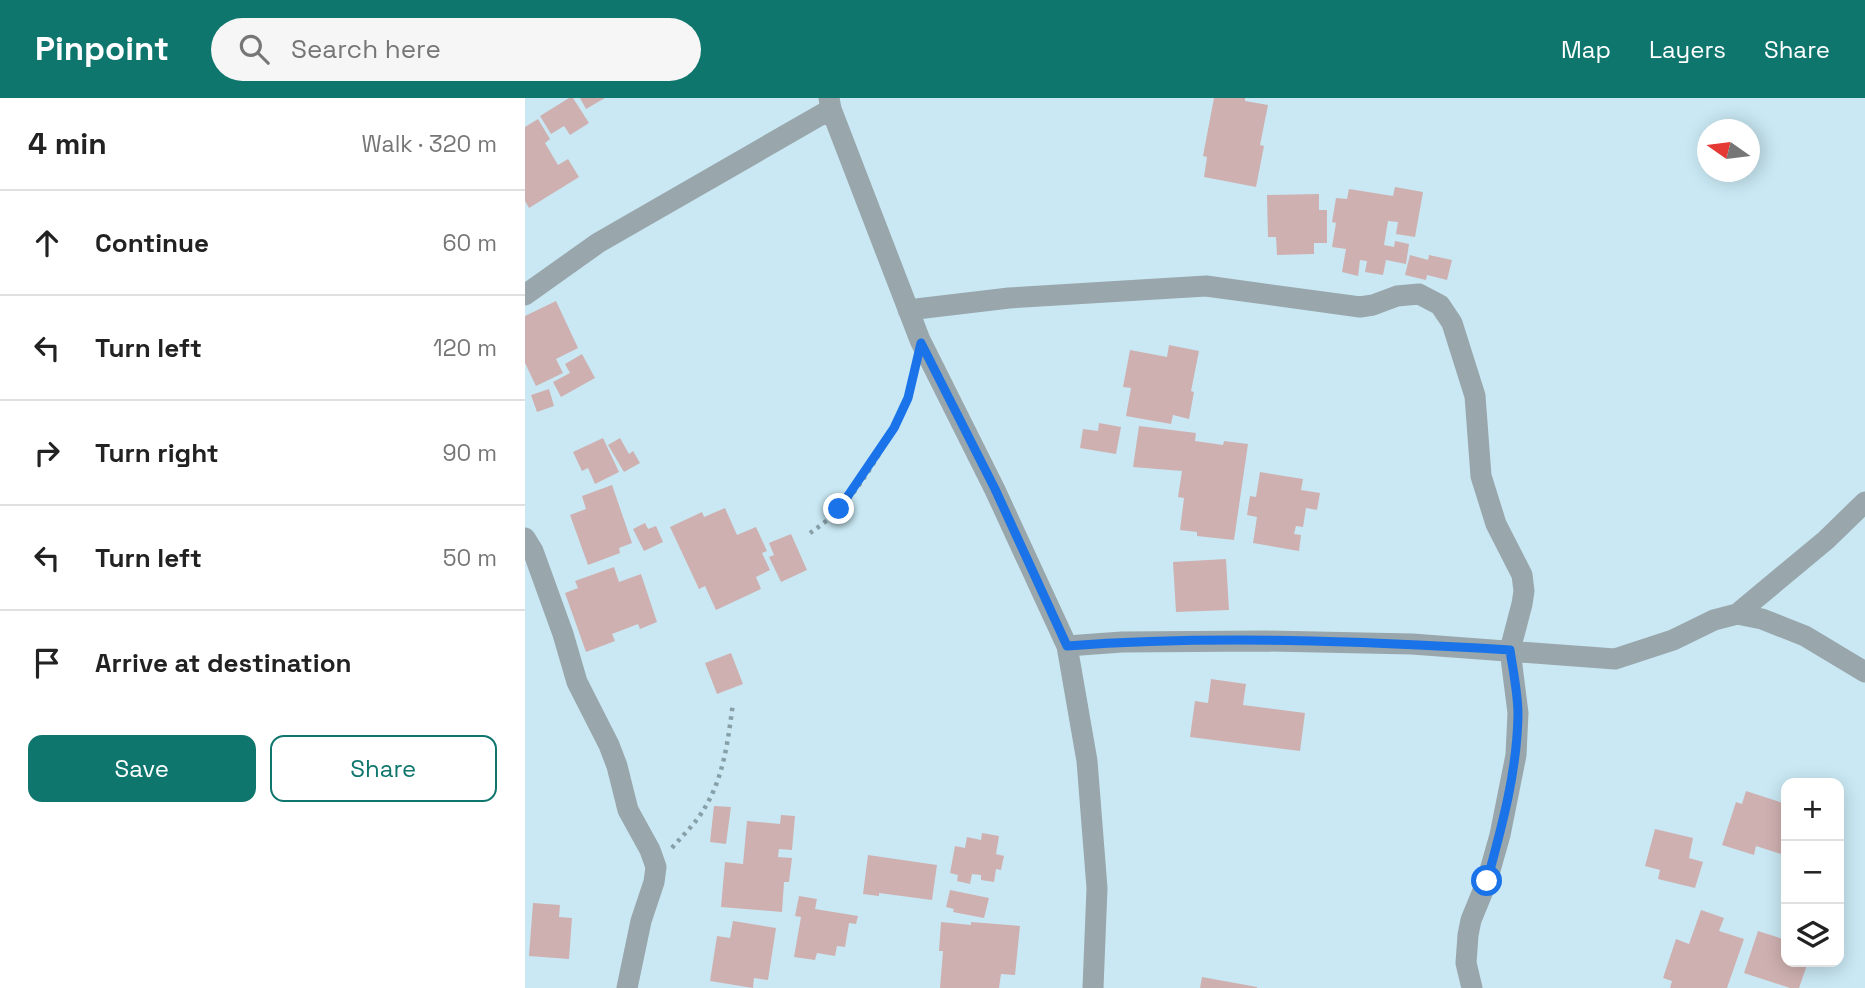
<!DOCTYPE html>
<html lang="en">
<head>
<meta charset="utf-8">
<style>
  :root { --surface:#fff; --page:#f6f6f6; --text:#222; --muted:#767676; --line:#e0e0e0; --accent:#0f766e }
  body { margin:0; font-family:"Space Grotesk",sans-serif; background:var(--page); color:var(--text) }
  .controls { position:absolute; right:21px; bottom:21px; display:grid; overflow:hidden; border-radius:14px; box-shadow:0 4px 18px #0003 }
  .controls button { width:63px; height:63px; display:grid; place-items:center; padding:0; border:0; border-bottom:2px solid var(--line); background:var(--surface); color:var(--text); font:35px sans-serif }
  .compass { position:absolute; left:1172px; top:21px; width:63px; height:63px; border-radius:50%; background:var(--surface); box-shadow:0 4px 18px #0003; rotate:284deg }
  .stop { position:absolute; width:21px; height:21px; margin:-16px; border:5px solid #1a73e8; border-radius:50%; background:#fff }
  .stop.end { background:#1a73e8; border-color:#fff; box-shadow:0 2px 7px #0008 }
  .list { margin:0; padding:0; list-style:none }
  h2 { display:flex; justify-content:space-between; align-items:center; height:91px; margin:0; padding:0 28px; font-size:30px }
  h2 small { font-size:23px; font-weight:400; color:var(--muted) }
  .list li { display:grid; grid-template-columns:46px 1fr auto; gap:21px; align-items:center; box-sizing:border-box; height:105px; padding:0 28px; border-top:2px solid var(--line) }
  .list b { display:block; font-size:26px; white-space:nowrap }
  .list em { font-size:23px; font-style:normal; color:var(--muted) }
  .actions { display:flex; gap:14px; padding:21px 28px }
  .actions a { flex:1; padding:16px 0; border:2px solid var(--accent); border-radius:14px; text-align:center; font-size:24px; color:var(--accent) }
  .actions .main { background:var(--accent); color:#fff }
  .icon { flex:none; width:38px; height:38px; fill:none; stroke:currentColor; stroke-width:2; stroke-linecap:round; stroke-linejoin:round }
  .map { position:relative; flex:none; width:1340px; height:890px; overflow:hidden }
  header { display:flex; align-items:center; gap:42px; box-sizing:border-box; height:98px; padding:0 35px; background:var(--accent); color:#fff }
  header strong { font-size:33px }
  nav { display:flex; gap:38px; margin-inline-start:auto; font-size:24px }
  .search { width:490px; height:63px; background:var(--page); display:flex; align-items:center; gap:18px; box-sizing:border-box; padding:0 24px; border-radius:38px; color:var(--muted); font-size:26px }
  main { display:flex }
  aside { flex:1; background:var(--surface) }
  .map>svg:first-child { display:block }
  .building { fill:#cfb0b0 }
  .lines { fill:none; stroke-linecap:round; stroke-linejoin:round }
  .path { stroke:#879fa7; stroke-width:4.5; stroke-dasharray:3.5 5; stroke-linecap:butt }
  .street { stroke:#99a6ab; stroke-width:21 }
  .route { stroke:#1a73e8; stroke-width:9 }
</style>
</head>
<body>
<header>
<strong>Pinpoint</strong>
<div class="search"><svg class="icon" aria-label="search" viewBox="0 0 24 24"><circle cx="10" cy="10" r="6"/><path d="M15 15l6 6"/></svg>Search here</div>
<nav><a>Map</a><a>Layers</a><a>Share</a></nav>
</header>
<main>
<aside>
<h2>4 min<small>Walk · 320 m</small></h2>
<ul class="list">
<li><svg class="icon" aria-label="ahead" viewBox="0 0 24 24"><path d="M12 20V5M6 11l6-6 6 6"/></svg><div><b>Continue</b></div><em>60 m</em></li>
<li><svg class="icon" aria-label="left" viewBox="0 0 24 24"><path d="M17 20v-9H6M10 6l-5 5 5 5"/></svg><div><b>Turn left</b></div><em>120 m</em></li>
<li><svg class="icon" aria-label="right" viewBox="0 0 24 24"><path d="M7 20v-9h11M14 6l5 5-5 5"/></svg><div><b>Turn right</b></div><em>90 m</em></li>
<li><svg class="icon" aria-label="left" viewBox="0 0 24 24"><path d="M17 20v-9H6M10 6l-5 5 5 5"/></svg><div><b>Turn left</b></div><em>50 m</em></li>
<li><svg class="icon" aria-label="arrive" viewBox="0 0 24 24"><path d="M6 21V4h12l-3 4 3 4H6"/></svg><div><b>Arrive at destination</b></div></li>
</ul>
<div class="actions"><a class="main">Save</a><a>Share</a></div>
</aside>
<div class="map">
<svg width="1340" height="890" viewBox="0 0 1340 890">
  <rect width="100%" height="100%" fill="#c9e8f3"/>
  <path class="building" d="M44 0H48L64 25 45 37 39 28 26 36 15 18Z
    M55 0H80L61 11Z
    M689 0H720V3L743 7 735 47 739 48 731 89 679 79 682 59 678 58Z
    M13 21 25 41 20 45 33 67 43 61 54 79 4 110 0 103V29Z
    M870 89 898 94 890 139 871 136 873 124 863 123 859 147 869 149 870 143 884 146 881 166 861 162 858 177 840 174 842 163 835 162 833 178 817 174 821 151 807 149 811 125 807 124 811 100 822 101 824 91 868 98Z
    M794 96V112H802V145H789V156L752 157 751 139H743L742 97Z
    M885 157 903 162 904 157 927 162 922 182 902 177 901 182 880 177Z
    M31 203 53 250 31 261 38 275 11 288 0 265V218Z
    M644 247 674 253 666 293 669 294 664 321 648 317 646 326 601 318 606 290 598 289 605 252 642 259Z
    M57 256 70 280 36 299 28 284 45 275 40 266Z
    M24 291 29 308 12 314 6 297Z
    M574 325 596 329 591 356 555 350 558 331 573 333Z
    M614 328 671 335 670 343 698 347 699 343 723 346 709 442 672 438V434L655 432 659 400 653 399 657 373 608 369Z
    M78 340 94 374 70 386 63 370 57 373 48 354Z
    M95 340 104 356 108 353 115 365 99 374 83 347Z
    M735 374 778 381 776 392 795 395 792 412 781 410 778 429 771 428 769 436 776 437 774 453 728 445 732 419 722 417 725 398 731 399Z
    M87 387 107 445 94 450 95 455 63 467 45 417 61 411 57 398Z
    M200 410 212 437 231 429 242 453 237 455 245 472 231 479 236 491 191 512 180 488 174 491 145 429 177 414 179 419Z
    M120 425 123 431 131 428 138 444 119 453 108 431Z
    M266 436 282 472 256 484 244 459 249 457 244 445Z
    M701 461 704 512 651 514 648 464Z
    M89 469 94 484 116 476 132 524 115 531 113 526 87 536 90 543 61 554 40 495 53 490 50 483Z
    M206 555 218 586 192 596 180 565Z
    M686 581 721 586 718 607 780 615 775 653 665 639 670 603 683 605Z
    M1221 693 1261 706V749L1259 757 1231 748 1229 757 1197 747 1211 704 1217 706Z
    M189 708 206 709 201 746 185 744Z
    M256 717 270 718 267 752 254 751 253 759 267 760 264 784H259L257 814 196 809 200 764 218 766 222 723 255 726Z
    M1130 731 1168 740 1164 760 1178 764 1170 790 1133 781 1135 772 1120 768Z
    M457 735 474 738 471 756 479 758 476 772 471 771 469 784 456 782V777L447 776 445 786 432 783 433 777 425 775 430 748 440 750 442 739 456 742Z
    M343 757 412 767 407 802 354 795V798L338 796Z
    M425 792 464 800 459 820 428 814 429 811 421 809Z
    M274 798 292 801 290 811 333 818 331 826 324 825 320 849 312 848 310 858 292 855 290 862 269 859 276 819 270 818Z
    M8 805 35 807 34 819 47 820 44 861 4 858Z
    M1176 812 1199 820 1194 833 1219 841 1202 890H1145L1147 883 1138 880 1151 841 1164 846Z
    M208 823 251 830 243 882 229 880 228 890 185 883 192 838 205 840Z
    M416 824 446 827V824L495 828 490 877 476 876 474 890H415L418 853H414Z
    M1233 833 1261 842V864H1283L1274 890H1265L1219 875Z
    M677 879 732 889V890H675Z"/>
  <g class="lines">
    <path class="path" d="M285 435C295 428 306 420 315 411 343 380 378 320 388 280
      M147 750C158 737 171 725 179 711 199 679 203 642 208 605"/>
    <path class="street" d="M304 0 306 11 395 242 470 392 542 548 562 663 572 790 568 890
      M0 197 73 145 306 11
      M383 212 484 200 681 188 835 209 848 207 872 198 894 196 915 207 927 225 950 298 956 378 971 426 997 477 999 493 997 506 985 552 993 615 991 657 975 737 962 783 946 822 943 837 941 865 947 890
      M0 440 8 453 38 536 52 584 84 647 92 668 103 712 125 752 131 769 129 784 116 823 102 890
      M1212 516 1301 442 1340 404
      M542 548 597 544 740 543 887 546 1090 561 1148 542 1189 522 1212 516 1237 521 1280 538 1340 574"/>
  </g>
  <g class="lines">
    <path class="route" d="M314 411 369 330 383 300 396 245 470 391 542 548C689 537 838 543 985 552 988 573 993 595 993 617 992 674 977 728 962 783"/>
  </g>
</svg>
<div class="controls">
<button>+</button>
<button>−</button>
<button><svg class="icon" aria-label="layers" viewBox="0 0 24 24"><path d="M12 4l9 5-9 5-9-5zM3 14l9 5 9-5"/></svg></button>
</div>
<svg class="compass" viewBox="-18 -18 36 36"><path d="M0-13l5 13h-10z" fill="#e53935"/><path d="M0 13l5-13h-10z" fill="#767676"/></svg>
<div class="stop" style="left:962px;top:783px"></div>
<div class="stop end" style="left:314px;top:411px"></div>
</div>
</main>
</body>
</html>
